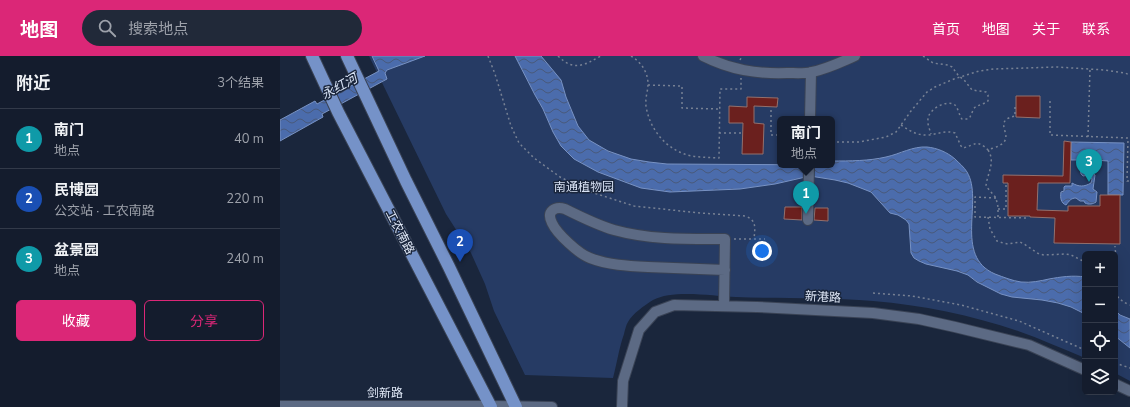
<!DOCTYPE html>
<html lang="zh">
<head>
<meta charset="utf-8">
<style>
  :root { --surface:#141c2d; --page:#212939; --text:#f1f3f6; --muted:#9da1aa; --line:#333a49; --accent:#db2777 }
  body { margin:0; font-family:"Nunito Sans","Noto Sans SC",sans-serif; background:var(--page); color:var(--text) }
  .controls { position:absolute; right:12px; bottom:12px; display:grid; overflow:hidden; border-radius:6px; box-shadow:0 4px 16px #0002 }
  .controls button { width:36px; height:36px; display:grid; place-items:center; padding:0; border:0; border-bottom:1px solid var(--line); background:var(--surface); color:var(--text); font:20px sans-serif }
  .you { position:absolute; left:482px; top:195px; width:14px; height:14px; margin:-10px; border:3px solid #fff; border-radius:50%; background:#1a73e8; box-shadow:0 0 0 6px #1a73e833 }
  .badge { display:grid; place-items:center; width:26px; height:26px; border-radius:50%; background:var(--accent); color:#fff; font-size:13px; font-weight:700 }
  .pin { position:absolute; translate:-50% -33px; filter:drop-shadow(0 1px 2px #0008) }
  .pin::after { content:''; position:absolute; top:21px; width:14px; height:12px; background:inherit; clip-path:polygon(0 0,100% 0,50% 100%) }
  .popup { position:absolute; left:497px; top:60px; width:58px; height:52px; box-sizing:border-box; display:grid; place-content:center; border-radius:6px; background:var(--surface); filter:drop-shadow(0 1px 3px #0005); font-size:13px; white-space:nowrap; color:var(--muted) }
  .popup b { font-size:15px; color:var(--text) }
  .popup::after { content:''; position:absolute; left:50%; top:100%; margin-left:-8px; border:8px solid transparent; border-top-color:var(--surface) }
  .list { margin:0; padding:0; list-style:none }
  h2 { display:flex; justify-content:space-between; align-items:center; height:52px; margin:0; padding:0 16px; font-size:17px }
  h2 small { font-size:13px; font-weight:400; color:var(--muted) }
  .list li { display:grid; grid-template-columns:26px 1fr auto; gap:12px; align-items:center; box-sizing:border-box; height:60px; padding:0 16px; border-top:1px solid var(--line) }
  .list b { display:block; font-size:15px; white-space:nowrap }
  .list p { margin:0; font-size:13px; white-space:nowrap; color:var(--muted) }
  .list em { font-size:13px; font-style:normal; color:var(--muted) }
  .actions { display:flex; gap:8px; padding:12px 16px }
  .actions a { flex:1; padding:9px 0; border:1px solid var(--accent); border-radius:6px; text-align:center; font-size:14px; color:var(--accent) }
  .actions .main { background:var(--accent); color:#fff }
  .icon { flex:none; width:22px; height:22px; fill:none; stroke:currentColor; stroke-width:2; stroke-linecap:round; stroke-linejoin:round }
  .map { position:relative; flex:none; width:850px; height:351px; overflow:hidden }
  header { display:flex; align-items:center; gap:24px; box-sizing:border-box; height:56px; padding:0 20px; background:var(--accent); color:#fff }
  header strong { font-size:19px }
  nav { display:flex; gap:22px; margin-inline-start:auto; font-size:14px }
  .search { width:280px; height:36px; background:var(--page); display:flex; align-items:center; gap:10px; box-sizing:border-box; padding:0 14px; border-radius:22px; color:var(--muted); font-size:15px }
  main { display:flex }
  aside { flex:1; background:var(--surface) }
  .map>svg:first-child { display:block }
  .green { fill:#263b64; fill-rule:evenodd }
  .water { fill:url(#water-waves); stroke:#7892c3 }
  .building { fill:#6b201e; stroke:#93706d }
  .lines { fill:none; stroke-linecap:round; stroke-linejoin:round }
  .minor-casing { stroke:#3a4355; stroke-width:12 }
  .major-casing { stroke:#3a4355; stroke-width:14 }
  .path { stroke:#778194; stroke-width:1.5; stroke-dasharray:2 3; stroke-linecap:butt }
  .minor { stroke:#5c6a84; stroke-width:10 }
  .major { stroke:#7592c8; stroke-width:12 }
  .labels { text-anchor:middle; stroke-width:3; stroke-linejoin:round; paint-order:stroke }
  .park-label { font-size:12px; fill:#d8e2f5; stroke:#1a263c }
  .street-label { font-size:12px; fill:#e1e9f8; stroke:#1a263c }
  .water-label { font-size:13px; font-style:italic; fill:#d7e2f4; stroke:#1a263c }
</style>
</head>
<body>
<header>
<strong>地图</strong>
<div class="search"><svg class="icon" aria-label="search" viewBox="0 0 24 24"><circle cx="10" cy="10" r="6"/><path d="M15 15l6 6"/></svg>搜索地点</div>
<nav><a>首页</a><a>地图</a><a>关于</a><a>联系</a></nav>
</header>
<main>
<aside>
<h2>附近<small>3个结果</small></h2>
<ul class="list">
<li><span class="badge" style="background:#0f9aa8">1</span><div><b>南门</b><p>地点</p></div><em>40 m</em></li>
<li><span class="badge" style="background:#1a4fb4">2</span><div><b>民博园</b><p>公交站 · 工农南路</p></div><em>220 m</em></li>
<li><span class="badge" style="background:#0f9aa8">3</span><div><b>盆景园</b><p>地点</p></div><em>240 m</em></li>
</ul>
<div class="actions"><a class="main">收藏</a><a>分享</a></div>
</aside>
<div class="map">
<svg width="850" height="351" viewBox="0 0 850 351">
  <defs>
    <pattern id="water-waves" width="16" height="10" patternUnits="userSpaceOnUse"><rect width="16" height="10" fill="#4b6cac"/><path d="M0 5q4-4 8 0t8 0" fill="none" stroke="#48597b"/></pattern>
  </defs>
  <rect width="100%" height="100%" fill="#1a263c"/>
  <path class="green" d="M89 0H850V325L835 317V198H805V302C783 293 761 283 738 275 691 259 642 249 593 245 547 241 502 243 456 241 433 240 393 233 373 244 365 249 352 258 348 266 346 269 345 274 344 278 339 292 337 307 333 322L245 319 214 255 205 228 191 197 166 158ZM500 63H552V109H500Z"/>
  <path class="water" d="M92 0H145L107 14 105 17 107 23 42 58 43 61 0 85V64L35 45 37 48 99 15Z
    M235 0H261L281 24 286 41 298 70 309 84 328 95 351 103 369 106 387 108 552 109V105C570 105 589 105 606 101 620 98 633 90 647 91 657 92 667 96 675 103 679 107 684 111 687 116 704 144 673 200 715 218 723 221 733 225 741 226 751 227 760 225 769 223 780 221 793 219 805 221V258L791 251 778 247 762 244 732 241 721 238 697 226 688 219 677 215 646 208 639 205 634 202 631 197 629 168 626 164 618 159 610 157 591 136 568 127 555 124 530 120 495 128 460 133 390 136 361 132 318 116 294 103 281 90 273 76 263 53 255 39Z
    M791 86 844 87 843 139H828V105L815 104 813 110 809 114 815 119 813 133 817 136 816 146C813 148 809 149 805 147L804 145H800L796 142C791 142 789 145 786 149 781 147 780 142 781 136L784 135V131L785 130H792V127C799 131 804 131 811 127L812 123 809 119 803 120 801 118 800 112 803 110V104H791Z
    M835 254 840 259 850 263V292L835 280Z"/>
  <path class="building" d="M736 40H760V62L736 61Z
    M467 41 498 42 497 51 474 50V67L484 68 483 98H462L463 67H449V50L467 51Z
    M784 85 791 86 790 127H758L757 154 788 155V150H820V139H840V188L774 187 775 162 750 161V160H728V127H723V119L783 120Z
    M505 151H522V164L504 163Z
    M535 152H548V165L534 164Z"/>
  <g class="lines">
    <g class="minor-casing">
      <path id="minor" d="M423 0C451 14 476 18 507 17 515 17 524 18 532 16 547 13 561 6 575 0
        M530 63 531 16
        M528 164 529 109
        M444 250 445 183C408 183 370 184 334 174 317 169 301 161 285 153 275 150 266 155 272 167 277 178 299 198 310 202 328 209 348 210 368 211 393 212 419 213 445 214
        M835 328 850 335
        M0 350H211L272 351
        M342 351 343 325 359 274 375 256 394 249 477 251 593 257 639 263 675 271 749 289 805 314"/>
    </g>
    <g class="major-casing">
      <path id="major" d="M32 0 58 56 211 351
        M67 0 126 125 169 211 236 351"/>
    </g>
    <path class="path" d="M208 0 215 18 231 70 239 87 254 102 280 121 311 136 354 150 420 157 465 160C477 164 475 172 474 183
      M278 0C294 16 304 9 321 0
      M351 0C361 6 368 16 368 28 368 35 365 42 366 50 369 70 382 89 402 97 413 102 426 101 439 102L440 33H461V22
      M643 0 653 7 668 9 672 11 678 19 685 25 692 34 706 36 708 39V45C703 49 695 49 693 54 692 57 691 59 690 61L688 63H682C679 59 678 52 675 49 666 43 648 54 648 63 647 68 650 74 651 78
      M460 4 462 0
      M368 29 402 30V52L439 53
      M770 45V79L848 82 847 125H850
      M491 54V79H500
      M621 69C630 75 638 80 649 79 658 78 666 74 675 77L681 90 683 92C695 89 697 83 708 94 712 92 719 91 723 87 733 78 712 65 735 60V48
      M439 77H462
      M808 81 810 13
      M552 86H579L606 81 616 76 631 55 647 36 655 31 674 23 699 15 714 13 777 11 825 14 845 17 850 19
      M708 94C716 106 707 118 706 130L716 142 718 151V161
      M716 142 695 141V161L749 162
      M718 153H726V128
      M708 161 710 173 717 185 723 187 728 188 740 186 744 188 759 198 764 199 785 198 791 199 805 206
      M454 183H485
      M835 216C839 208 835 198 835 190
      M835 236C838 243 843 246 850 249
      M593 237 632 240 681 249 739 265 805 294
      M835 307 850 312"/>
    <use href="#minor" class="minor"/>
    <use href="#major" class="major"/>
  </g>
  <g class="labels">
    <g class="park-label">
      <text x="304" y="135">南通植物园</text>
    </g>
    <g class="street-label">
      <text transform="translate(120 176) rotate(63)" y="4">工农南路</text>
      <text transform="translate(543 241) rotate(3)" y="4">新港路</text>
      <text x="105" y="341">剑新路</text>
    </g>
    <g class="water-label">
      <text transform="translate(59 30) rotate(-29)" y="5">永红河</text>
    </g>
  </g>
</svg>
<div class="controls">
<button>+</button>
<button>−</button>
<button><svg class="icon" aria-label="locate" viewBox="0 0 24 24"><circle cx="12" cy="12" r="6"/><path d="M12 2v4M12 18v4M2 12h4M18 12h4"/></svg></button>
<button><svg class="icon" aria-label="layers" viewBox="0 0 24 24"><path d="M12 4l9 5-9 5-9-5zM3 14l9 5 9-5"/></svg></button>
</div>
<div class="you"></div>
<div class="pin badge" style="left:526px;top:158px;background:#0f9aa8">1</div>
<div class="popup"><b>南门</b>地点</div>
<div class="pin badge" style="left:180px;top:206px;background:#1a4fb4">2</div>
<div class="pin badge" style="left:809px;top:126px;background:#0f9aa8">3</div>
</div>
</main>
</body>
</html>
